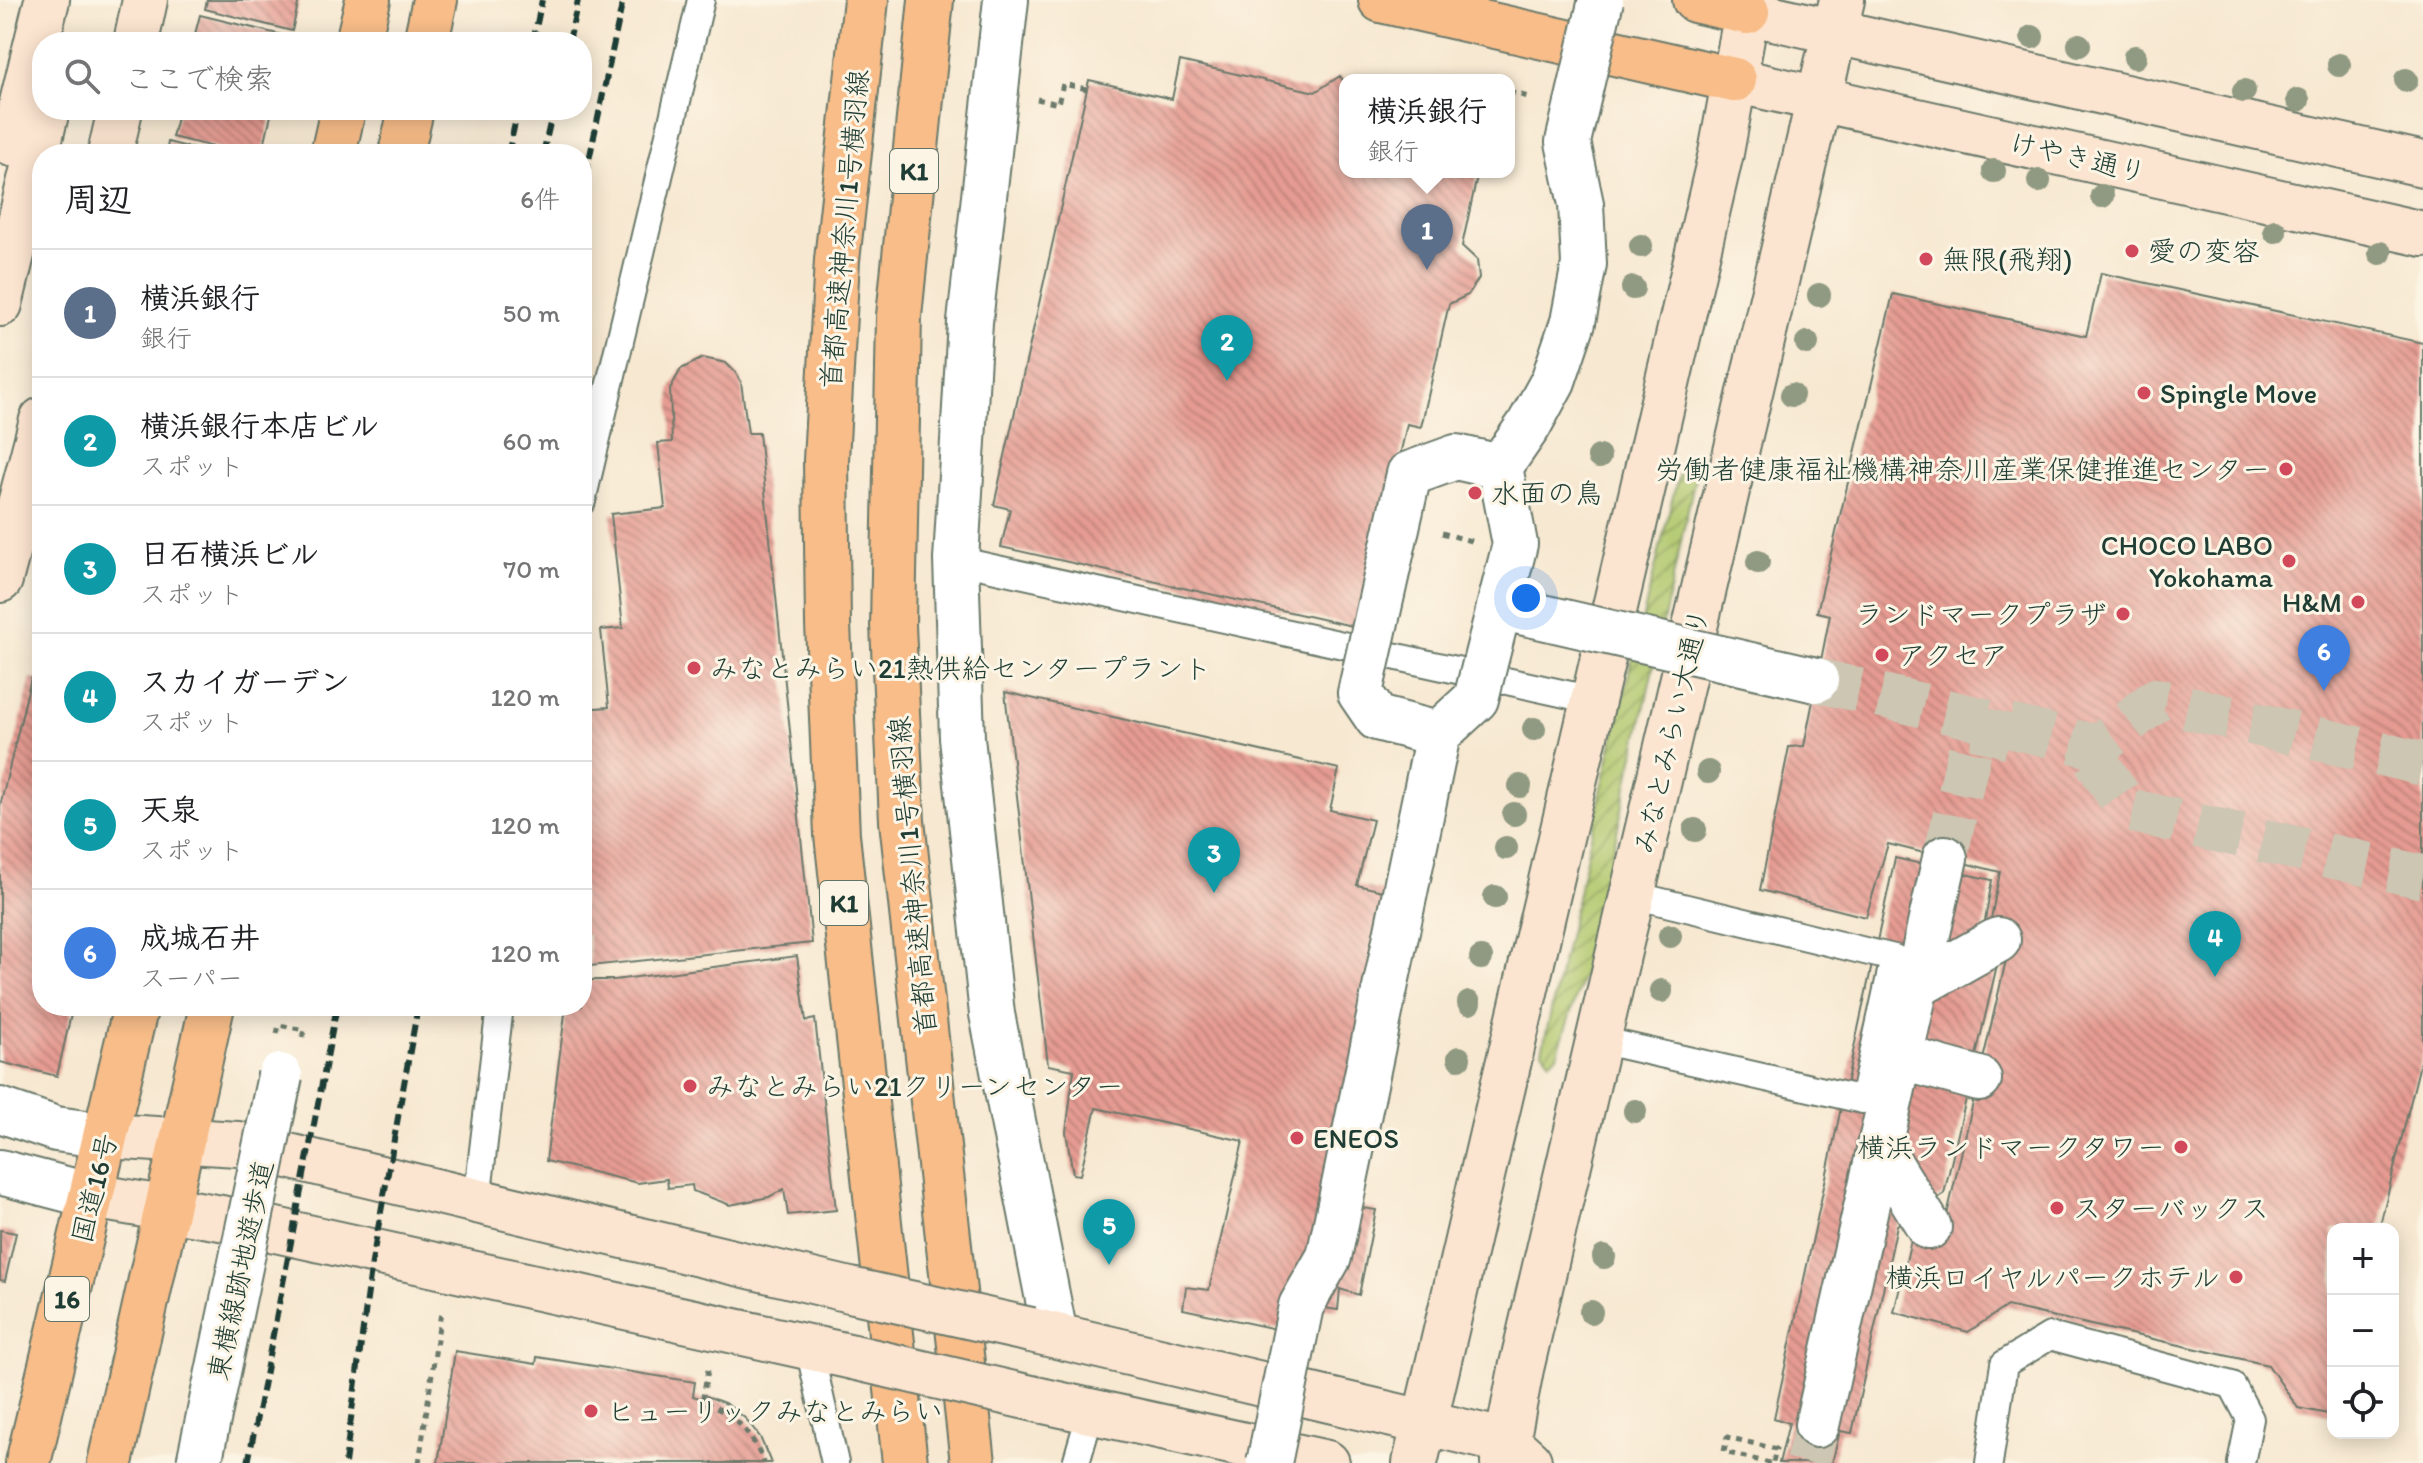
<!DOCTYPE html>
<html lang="ja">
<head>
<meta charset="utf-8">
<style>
  :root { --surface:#fff; --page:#f6f6f6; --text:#202124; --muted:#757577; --line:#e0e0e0; --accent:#d93025 }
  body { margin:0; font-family:Itim,"Klee One",sans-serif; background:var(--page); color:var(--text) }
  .controls { position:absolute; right:24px; bottom:24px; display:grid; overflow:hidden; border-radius:16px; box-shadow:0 4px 20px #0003 }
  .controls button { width:72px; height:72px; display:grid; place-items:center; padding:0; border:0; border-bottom:2px solid var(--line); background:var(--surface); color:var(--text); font:40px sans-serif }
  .you { position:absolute; left:1526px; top:598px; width:28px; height:28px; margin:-20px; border:6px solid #fff; border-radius:50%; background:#1a73e8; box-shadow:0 0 0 12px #1a73e833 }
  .badge { display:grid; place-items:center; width:52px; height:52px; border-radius:50%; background:var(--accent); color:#fff; font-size:26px; font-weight:700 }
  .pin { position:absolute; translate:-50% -66px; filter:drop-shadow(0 2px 4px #0008) }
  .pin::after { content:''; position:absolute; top:42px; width:28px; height:24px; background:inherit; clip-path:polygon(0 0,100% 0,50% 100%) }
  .popup { position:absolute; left:1339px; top:74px; width:176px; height:104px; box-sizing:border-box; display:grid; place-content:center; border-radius:16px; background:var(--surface); filter:drop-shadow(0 2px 6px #0005); font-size:26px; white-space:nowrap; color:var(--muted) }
  .popup b { font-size:30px; color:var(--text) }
  .popup::after { content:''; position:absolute; left:50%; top:100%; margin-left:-16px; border:16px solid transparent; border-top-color:var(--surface) }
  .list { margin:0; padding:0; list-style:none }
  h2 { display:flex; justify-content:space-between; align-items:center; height:104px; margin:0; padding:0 32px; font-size:34px }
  h2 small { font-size:26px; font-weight:400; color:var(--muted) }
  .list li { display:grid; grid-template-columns:52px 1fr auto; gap:24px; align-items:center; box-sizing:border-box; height:128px; padding:0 32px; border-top:2px solid var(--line) }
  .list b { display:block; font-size:30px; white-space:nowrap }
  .list p { margin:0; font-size:26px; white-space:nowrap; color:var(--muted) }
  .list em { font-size:26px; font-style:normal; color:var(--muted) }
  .icon { flex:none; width:44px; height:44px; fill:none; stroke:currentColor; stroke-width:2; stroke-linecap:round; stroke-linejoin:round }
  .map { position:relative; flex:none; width:2423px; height:1463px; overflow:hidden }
  .search { position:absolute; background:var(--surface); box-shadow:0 4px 20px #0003; left:32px; top:32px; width:560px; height:88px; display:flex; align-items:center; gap:20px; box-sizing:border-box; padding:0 28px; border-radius:32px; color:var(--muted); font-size:30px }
  .panel { position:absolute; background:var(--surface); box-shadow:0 4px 20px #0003; left:32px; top:144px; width:560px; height:872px; border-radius:32px }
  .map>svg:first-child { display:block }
  .garden { fill:url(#garden-furrows); stroke:#688250; stroke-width:2 }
  .building { fill:url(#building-back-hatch) }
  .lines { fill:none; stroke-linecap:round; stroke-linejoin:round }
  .street-tunnel { stroke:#ccc6b2; stroke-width:44; stroke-dasharray:44 22; stroke-linecap:butt }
  .lane-casing { stroke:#6b796b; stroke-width:30 }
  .street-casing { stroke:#6b796b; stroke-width:48 }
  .secondary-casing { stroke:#6b796b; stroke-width:48 }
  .highway-casing { stroke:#6b796b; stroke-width:48 }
  .path { stroke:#6b796b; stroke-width:5; stroke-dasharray:6 6; stroke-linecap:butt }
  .lane { stroke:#fff; stroke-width:26 }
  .street { stroke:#fff; stroke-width:44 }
  .secondary { stroke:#fce5d0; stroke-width:44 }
  .highway { stroke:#f8bd89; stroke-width:44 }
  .rail { stroke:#1f3d34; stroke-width:6; stroke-dasharray:12 6; stroke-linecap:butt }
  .street-bridge-casing { stroke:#6b796b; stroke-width:48; stroke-linecap:butt }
  .secondary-bridge-casing { stroke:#6b796b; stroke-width:48; stroke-linecap:butt }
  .street-bridge { stroke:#fff; stroke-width:44 }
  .secondary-bridge { stroke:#fce5d0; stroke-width:44 }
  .tree { fill:#909981 }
  .poi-dot { fill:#d1495b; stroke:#fcf5e5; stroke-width:3 }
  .labels { text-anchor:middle; stroke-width:6; stroke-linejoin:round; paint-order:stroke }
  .shield { fill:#fcf5e5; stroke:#617469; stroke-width:2 }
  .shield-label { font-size:26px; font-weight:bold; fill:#1f3d34 }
  .street-label { font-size:28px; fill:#1f3d34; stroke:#fcf5e5 }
  .poi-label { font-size:28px; fill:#1f3d34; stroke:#fcf5e5; text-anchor:start }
</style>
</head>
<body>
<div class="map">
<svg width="2423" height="1463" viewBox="0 0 2423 1463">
  <defs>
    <pattern id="garden-furrows" width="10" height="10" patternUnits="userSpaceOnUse" patternTransform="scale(2)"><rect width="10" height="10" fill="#b0c76c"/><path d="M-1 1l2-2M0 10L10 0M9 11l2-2" fill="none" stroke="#8fa35a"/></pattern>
    <pattern id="building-back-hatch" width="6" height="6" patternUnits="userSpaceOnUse" patternTransform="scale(2)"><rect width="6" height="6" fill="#e69b92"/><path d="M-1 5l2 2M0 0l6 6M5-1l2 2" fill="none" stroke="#ba8078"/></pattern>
  </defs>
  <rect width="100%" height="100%" fill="#fcf5e5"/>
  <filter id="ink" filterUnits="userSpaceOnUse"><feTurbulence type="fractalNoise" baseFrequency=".0125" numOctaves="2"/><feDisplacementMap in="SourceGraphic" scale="16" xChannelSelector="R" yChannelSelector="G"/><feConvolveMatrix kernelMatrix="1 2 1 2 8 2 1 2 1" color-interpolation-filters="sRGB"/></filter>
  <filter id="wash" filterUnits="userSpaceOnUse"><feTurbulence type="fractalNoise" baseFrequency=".006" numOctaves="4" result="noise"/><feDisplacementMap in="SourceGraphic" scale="32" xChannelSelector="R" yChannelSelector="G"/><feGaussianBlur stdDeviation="1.8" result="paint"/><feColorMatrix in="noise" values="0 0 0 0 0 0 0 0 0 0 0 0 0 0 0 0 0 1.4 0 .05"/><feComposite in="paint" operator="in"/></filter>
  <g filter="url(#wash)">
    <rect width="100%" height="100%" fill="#f7e8d1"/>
    <path class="garden" d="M1680 468 1696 473 1591 950 1557 1055 1550 1061 1542 1051 1621 705Z"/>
    <g id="blocks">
      <path class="building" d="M207 0H299L292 31 205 9Z
        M200 15 290 37 289 42H193Z
        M1180 61 1315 92 1340 76 1345 83V172H1478L1462 246 1477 260 1479 278 1468 295 1449 304 1421 427 1407 424 1361 628 1001 547 1010 509 994 505 1089 80 1172 99Z
        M179 110 272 111 262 154H243L172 137Z
        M168 142 211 153V154H166Z
        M2101 273 2423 343V1052L2379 1229H2333V1415L2298 1408 2268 1365 2007 1306 1968 1332 1894 1312 1911 1240 1947 1215 2007 956 1990 924 2000 872 1888 844 1866 917 1760 890 1789 747 1804 746 1830 615 1817 612 1893 294 2086 336Z
        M703 358 726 363 735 372 741 382 748 433H759L812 943 590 966 588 935H582V709L609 707 601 630 623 628 611 514 665 508 658 443 672 442 670 389 681 369Z
        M31 678 42 681V1006H73L57 1076 0 1062V806Z
        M1005 692 1339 769 1330 810 1373 820 1357 885 1421 900 1356 1207 1376 1210 1359 1295 1340 1289 1338 1310 1318 1307 1276 1329 1183 1309 1186 1287 1209 1290 1243 1141 1096 1108 1080 1175 1073 1174 1066 1132 1074 1070 1048 1065Z
        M1895 858 1992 880 1981 944 1997 965 1944 1194 1897 1225 1852 1433 1840 1431 1832 1463H1779L1789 1423 1774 1418Z
        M797 956 806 1021 815 1019 836 1210 788 1215 784 1189 769 1197 730 1205 693 1191 692 1185 668 1188 667 1179 638 1183 546 1161 566 1006H582V980H614Z
        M0 1230 16 1233 5 1281 0 1280Z
        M455 1351 536 1364 537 1357 695 1382 693 1396 706 1400 707 1396 727 1404 746 1419 760 1437 771 1463H438Z"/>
    </g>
  </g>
  <g filter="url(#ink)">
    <use href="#blocks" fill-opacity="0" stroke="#6b796b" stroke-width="2"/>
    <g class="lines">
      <path class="street-tunnel" d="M1816 680 2097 747 2156 700 2423 764
        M2095 759 2128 810 2423 877
        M1945 858 1975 727 2010 737
        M1807 1463 1817 1425"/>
      <g class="lane-casing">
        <path id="lane" d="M582 501 701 0
          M956 560 1593 700
          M1599 1040 1863 1100 1894 958 1633 895
          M477 1201 500 1006
          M809 1348 835 1463
          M1076 1463 1091 1411
          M1989 1463 2004 1364 2050 1336 2232 1385 2250 1419 2241 1463"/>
      </g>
      <g class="street-casing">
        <path id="street" d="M1006 0 970 322 956 560 962 738 992 1014 1055 1335
          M1916 986 1998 940
          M1900 1057 1979 1079
          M0 1110 56 1129 107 1136
          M1879 1146 1929 1227
          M0 1172 92 1196
          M1817 1425 1945 858"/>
      </g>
      <g class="secondary-casing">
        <path id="secondary" d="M1747 12 2423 164
          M136 42 145 0
          M1734 80 2423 234
          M12 144 47 0
          M110 154 120 110
          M0 304 47 110
          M0 580 42 420
          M107 1136 238 1144 850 1290
          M92 1196 221 1218 853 1357
          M1031 1330 1508 1442 1529 1461
          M1044 1401 1327 1463
          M1415 1463 1721 153 1749 0
          M1503 1463 1521 1369 1842 0"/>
      </g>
      <g class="highway-casing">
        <path id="highway" d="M866 0 837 260 826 460 828 624 837 835 905 1463
          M931 0 899 316 893 625 902 821 973 1463
          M1381 0 1734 80
          M1695 0 1747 12
          M358 42 368 0
          M426 42 435 0
          M333 154 343 110
          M401 154 411 110
          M28 1463 136 1006
          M110 1463 212 1006"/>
      </g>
      <path class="path" d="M1509 92 1532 98
        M1037 99 1058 104 1063 84 1087 89
        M1442 533 1471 541
        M277 1034 279 1025 304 1030 302 1041
        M708 1370 702 1402C735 1414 751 1431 764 1463
        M419 1463 441 1312
        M1770 1463 1724 1452 1727 1437 1776 1449 1773 1463"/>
      <use href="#lane" class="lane"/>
      <use href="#street" class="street"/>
      <use href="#secondary" class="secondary"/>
      <use href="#highway" class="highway"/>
      <path class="rail" d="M533 42 542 0
        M569 42 578 0
        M508 154 518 110
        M543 154 553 110
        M582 193 623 0
        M248 1463 337 1006
        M345 1463 372 1262 418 1006"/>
      <g class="street-bridge-casing">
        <path id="street-bridge" d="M1499 607 1816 680
          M1438 734 1377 718 1360 693 1409 474 1456 457 1500 467
          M199 1463 280 1076
          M1269 1463 1301 1306 1329 1257 1438 734 1476 699 1515 544 1500 467 1529 425 1553 381 1573 322 1584 264 1581 204 1568 142 1601 0"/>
      </g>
      <g class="secondary-bridge-casing">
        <path id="secondary-bridge" d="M850 1290 1031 1330
          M853 1357 1044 1401"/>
      </g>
      <use href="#street-bridge" class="street-bridge"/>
      <use href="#secondary-bridge" class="secondary-bridge"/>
    </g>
    <g class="tree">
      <circle cx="2032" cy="37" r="12"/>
      <circle cx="2079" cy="45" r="12"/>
      <circle cx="2135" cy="57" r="12"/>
      <circle cx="2339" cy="65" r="12"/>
      <circle cx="2406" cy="80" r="12"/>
      <circle cx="2244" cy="91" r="12"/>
      <circle cx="2298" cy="100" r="12"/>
      <circle cx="1994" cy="171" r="12"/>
      <circle cx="2039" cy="181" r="12"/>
      <circle cx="2102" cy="196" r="12"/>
      <circle cx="2275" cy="231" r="12"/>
      <circle cx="1641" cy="246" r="12"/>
      <circle cx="2380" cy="253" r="12"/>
      <circle cx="1633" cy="288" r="12"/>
      <circle cx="1819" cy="295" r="12"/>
      <circle cx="1807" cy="343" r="12"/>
      <circle cx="1792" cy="395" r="12"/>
      <circle cx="1599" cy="457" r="12"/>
      <circle cx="1758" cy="562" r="12"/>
      <circle cx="1534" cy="729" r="12"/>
      <circle cx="1708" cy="772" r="12"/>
      <circle cx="1520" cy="786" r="12"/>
      <circle cx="1514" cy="814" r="12"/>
      <circle cx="1695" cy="830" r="12"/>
      <circle cx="1506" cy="848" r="12"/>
      <circle cx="1495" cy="897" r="12"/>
      <circle cx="1670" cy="936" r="12"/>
      <circle cx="1481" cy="958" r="12"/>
      <circle cx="1661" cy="991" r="12"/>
      <circle cx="1469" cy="1003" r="12"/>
      <circle cx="1459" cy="1058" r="12"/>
      <circle cx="1635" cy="1111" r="12"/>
      <circle cx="1604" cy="1257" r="12"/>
      <circle cx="1591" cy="1312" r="12"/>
    </g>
  </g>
  <g class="poi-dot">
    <circle cx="2132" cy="251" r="8"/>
    <circle cx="1926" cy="259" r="8"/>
    <circle cx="2144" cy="393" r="8"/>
    <circle cx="2286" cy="469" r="8"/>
    <circle cx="1475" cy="493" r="8"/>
    <circle cx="2289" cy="561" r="8"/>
    <circle cx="2358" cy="602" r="8"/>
    <circle cx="2123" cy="614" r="8"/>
    <circle cx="1882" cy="655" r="8"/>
    <circle cx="694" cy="668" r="8"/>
    <circle cx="690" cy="1086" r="8"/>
    <circle cx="1297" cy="1138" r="8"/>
    <circle cx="2181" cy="1147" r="8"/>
    <circle cx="2057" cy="1208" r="8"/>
    <circle cx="2236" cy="1277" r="8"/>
    <circle cx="591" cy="1411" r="8"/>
  </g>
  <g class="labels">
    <g class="shield">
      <rect x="890" y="149" width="48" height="44" rx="6"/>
      <rect x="820" y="881" width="48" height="44" rx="6"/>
      <rect x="45" y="1277" width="44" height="44" rx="6"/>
    </g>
    <g class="shield-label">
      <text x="914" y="180">K1</text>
      <text x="844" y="912">K1</text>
      <text x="67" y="1308">16</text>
    </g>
    <g class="street-label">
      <text transform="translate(2078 157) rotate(13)" y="10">けやき通り</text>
      <text transform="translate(844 229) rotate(-85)" y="10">首都高速神奈川1号横羽線</text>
      <text transform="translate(1671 731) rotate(-77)" y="10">みなとみらい大通り</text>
      <text transform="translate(912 876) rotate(-95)" y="10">首都高速神奈川1号横羽線</text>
      <text transform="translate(94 1188) rotate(-76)" y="10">国道16号</text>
      <text transform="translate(240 1270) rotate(-78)" y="10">東横線跡地遊歩道</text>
    </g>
    <g class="poi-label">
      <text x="2148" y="261">愛の変容</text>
      <text x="1942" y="269">無限(飛翔)</text>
      <text x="2160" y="403">Spingle Move</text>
      <text x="2270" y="479" text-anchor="end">労働者健康福祉機構神奈川産業保健推進センター</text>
      <text x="1491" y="503">水面の鳥</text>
      <text x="2273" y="555" text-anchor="end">CHOCO LABO<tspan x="2273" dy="32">Yokohama</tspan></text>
      <text x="2342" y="612" text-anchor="end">H&amp;M</text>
      <text x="2107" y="624" text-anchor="end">ランドマークプラザ</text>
      <text x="1898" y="665">アクセア</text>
      <text x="710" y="678">みなとみらい21熱供給センタープラント</text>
      <text x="706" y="1096">みなとみらい21クリーンセンター</text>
      <text x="1313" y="1148">ENEOS</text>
      <text x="2165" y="1157" text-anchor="end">横浜ランドマークタワー</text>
      <text x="2073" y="1218">スターバックス</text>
      <text x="2220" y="1287" text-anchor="end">横浜ロイヤルパークホテル</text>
      <text x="607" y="1421">ヒューリックみなとみらい</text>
    </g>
  </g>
</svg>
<div class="controls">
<button>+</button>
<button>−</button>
<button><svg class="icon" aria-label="locate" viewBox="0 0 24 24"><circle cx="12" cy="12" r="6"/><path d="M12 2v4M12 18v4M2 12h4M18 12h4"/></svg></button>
</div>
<div class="you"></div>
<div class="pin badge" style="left:1427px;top:270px;background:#5c6f8a">1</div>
<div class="popup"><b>横浜銀行</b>銀行</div>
<div class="pin badge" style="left:1227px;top:381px;background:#0f9aa8">2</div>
<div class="pin badge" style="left:1214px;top:893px;background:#0f9aa8">3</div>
<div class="pin badge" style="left:2215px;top:977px;background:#0f9aa8">4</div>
<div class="pin badge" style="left:1109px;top:1265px;background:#0f9aa8">5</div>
<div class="pin badge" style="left:2324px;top:691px;background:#3f7fe0">6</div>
<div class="search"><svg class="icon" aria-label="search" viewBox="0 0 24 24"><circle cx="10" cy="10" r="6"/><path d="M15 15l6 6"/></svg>ここで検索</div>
<section class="panel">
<h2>周辺<small>6件</small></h2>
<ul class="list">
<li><span class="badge" style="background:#5c6f8a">1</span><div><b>横浜銀行</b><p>銀行</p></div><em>50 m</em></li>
<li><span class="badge" style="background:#0f9aa8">2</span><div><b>横浜銀行本店ビル</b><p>スポット</p></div><em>60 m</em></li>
<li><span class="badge" style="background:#0f9aa8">3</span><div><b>日石横浜ビル</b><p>スポット</p></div><em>70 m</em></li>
<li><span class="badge" style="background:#0f9aa8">4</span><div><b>スカイガーデン</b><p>スポット</p></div><em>120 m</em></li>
<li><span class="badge" style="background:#0f9aa8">5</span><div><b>天泉</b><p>スポット</p></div><em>120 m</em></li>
<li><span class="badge" style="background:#3f7fe0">6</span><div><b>成城石井</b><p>スーパー</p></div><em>120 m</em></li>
</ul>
</section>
</div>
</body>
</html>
